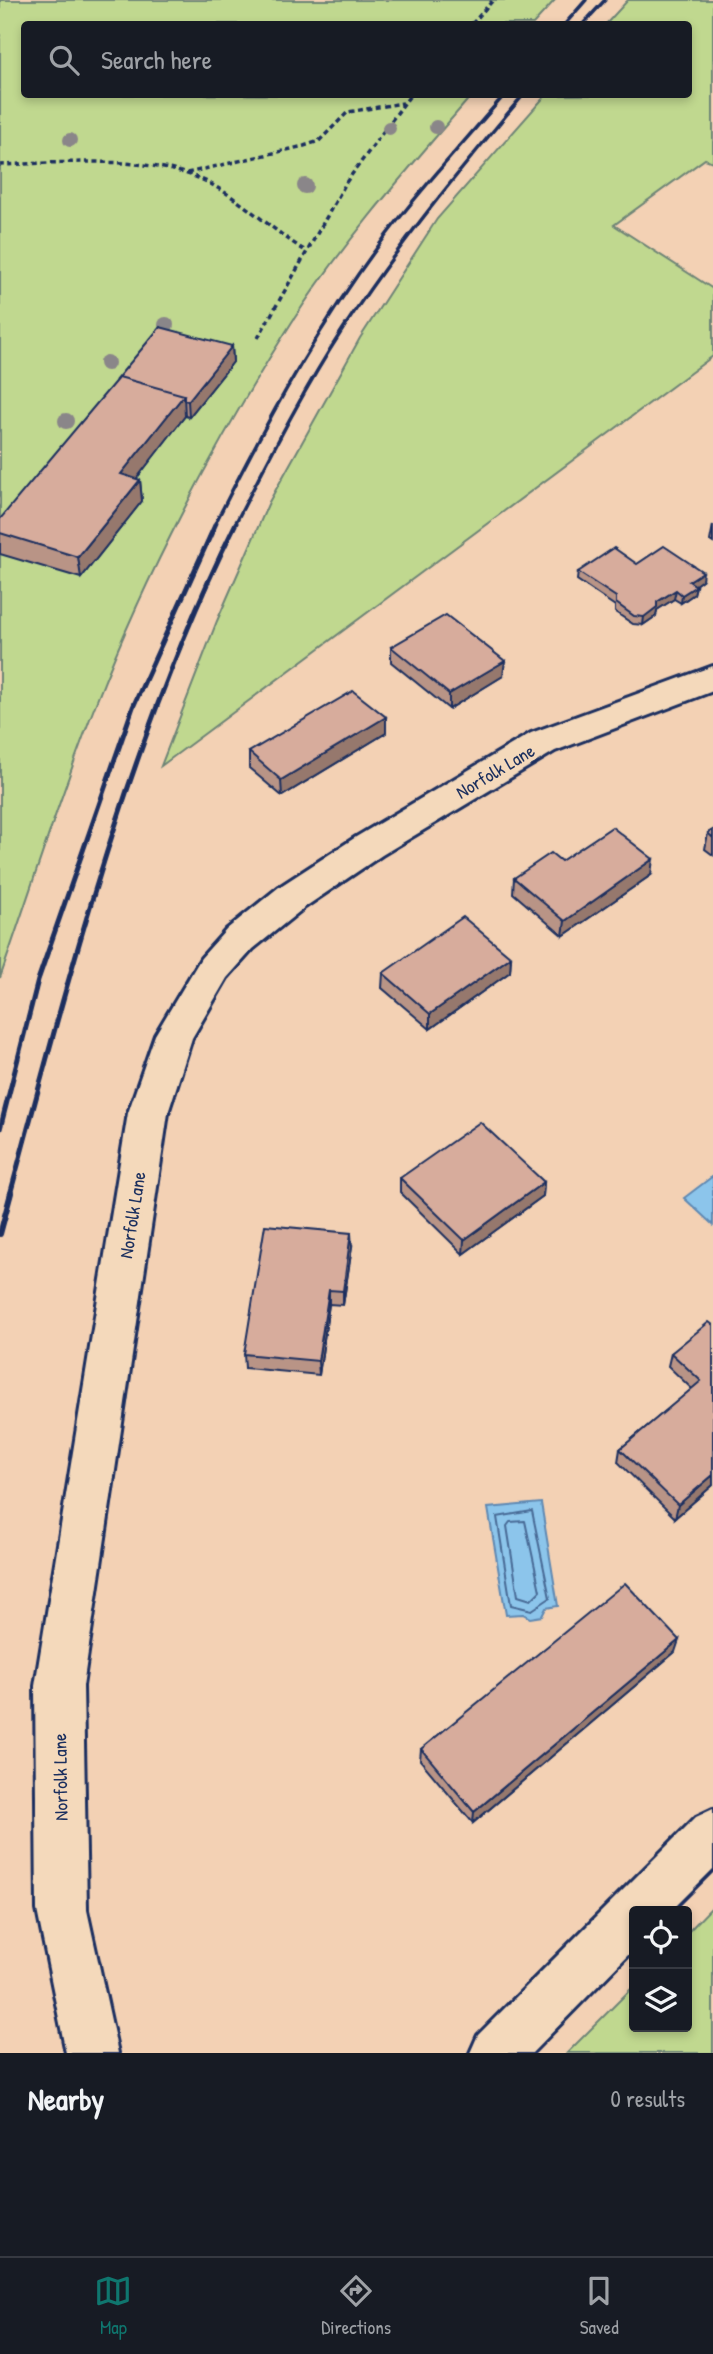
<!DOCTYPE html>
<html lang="en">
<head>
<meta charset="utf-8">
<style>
  :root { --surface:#171b24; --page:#20242c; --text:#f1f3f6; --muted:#9ea1a6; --line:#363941; --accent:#0f766e }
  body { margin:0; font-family:"Patrick Hand",sans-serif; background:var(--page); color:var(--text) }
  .controls { position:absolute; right:21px; bottom:21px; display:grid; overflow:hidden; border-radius:7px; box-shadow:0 4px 10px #0003 }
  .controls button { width:63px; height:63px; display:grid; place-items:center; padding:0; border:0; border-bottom:2px solid var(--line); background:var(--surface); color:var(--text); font:35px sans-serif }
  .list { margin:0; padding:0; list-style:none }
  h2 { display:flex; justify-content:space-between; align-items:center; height:91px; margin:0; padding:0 28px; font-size:30px }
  h2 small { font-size:23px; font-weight:400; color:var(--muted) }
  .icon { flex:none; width:38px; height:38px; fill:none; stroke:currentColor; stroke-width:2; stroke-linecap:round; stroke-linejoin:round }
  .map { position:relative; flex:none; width:713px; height:2053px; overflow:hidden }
  .search { position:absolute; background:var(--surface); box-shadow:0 4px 10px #0003; left:21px; right:21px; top:21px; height:77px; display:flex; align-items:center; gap:18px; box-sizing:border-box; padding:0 24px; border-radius:7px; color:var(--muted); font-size:26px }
  .sheet { height:203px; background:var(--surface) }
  nav { display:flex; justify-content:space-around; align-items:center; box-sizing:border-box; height:98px; border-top:2px solid var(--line); background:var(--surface); font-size:19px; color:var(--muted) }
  nav a { display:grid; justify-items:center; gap:4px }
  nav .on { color:var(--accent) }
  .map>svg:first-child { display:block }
  .green { fill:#c0d88f; stroke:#6e8476; stroke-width:2 }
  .water { fill:#8cc5eb; stroke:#5f89b3; stroke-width:2 }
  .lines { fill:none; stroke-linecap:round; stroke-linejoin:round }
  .shore { stroke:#486b96; stroke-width:2 }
  .minor-casing { stroke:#1b2f5e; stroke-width:6 }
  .path { stroke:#1b2f5e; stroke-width:3.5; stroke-dasharray:5 3.5; stroke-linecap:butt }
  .minor { fill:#f4d9bb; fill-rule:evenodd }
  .rail-far2 { stroke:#1b2f5e; stroke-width:3.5 }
  .rail-far1 { stroke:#1b2f5e; stroke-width:5 }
  .rail { stroke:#1b2f5e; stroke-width:6 }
  .tree { fill:#8a8689 }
  .wall { fill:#b99486; stroke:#1b2f5e; stroke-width:2 }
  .shaded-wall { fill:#96786d; stroke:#1b2f5e; stroke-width:2 }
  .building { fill:#d7ac9c; stroke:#1b2f5e; stroke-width:2 }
  .labels { text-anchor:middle; stroke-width:7; stroke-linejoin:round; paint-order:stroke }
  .street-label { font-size:19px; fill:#1b2f5e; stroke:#f4d9bb }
</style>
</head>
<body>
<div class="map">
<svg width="713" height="2053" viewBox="0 0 713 2053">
  <rect width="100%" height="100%" fill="#f3d1b4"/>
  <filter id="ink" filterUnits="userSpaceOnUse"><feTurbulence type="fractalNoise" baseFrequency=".0143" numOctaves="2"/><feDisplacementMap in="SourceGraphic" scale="14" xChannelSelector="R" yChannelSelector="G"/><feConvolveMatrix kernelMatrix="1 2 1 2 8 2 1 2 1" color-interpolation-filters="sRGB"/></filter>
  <g filter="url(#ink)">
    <path class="green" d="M0 0H555L533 24H24V94L472 95C409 168 344 241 292 322 217 439 146 574 96 703 61 793 32 886 0 978Z
      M628 0H713V162L705 159 614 225 713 289V356L161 766 217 621 269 502 360 338 437 219 546 95 688 94V24H606Z
      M713 1906V2053H567L634 1986V2027H687V1933Z"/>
    <path class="water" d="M713 1176V1225L684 1198Z
      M541 1503 558 1606 546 1608 542 1616 530 1618 523 1614 506 1615 488 1508Z"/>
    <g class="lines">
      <path class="shore" d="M532 1511 550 1598 532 1610 511 1605 497 1517Z
        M525 1521 540 1591 531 1600 518 1596 507 1526 510 1522Z"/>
      <g class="minor-casing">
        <path id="minor" d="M713 666V691L555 751 382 855 305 907 253 949 227 978 192 1038 168 1113 83 1686 87 1910 118 2053H66L37 1910 35 1686 128 1113 155 1035 201 958 227 929 279 887 356 837 531 733Z
          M713 1809V1869L671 1911H634V1949L532 2053H470L478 2035 696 1817Z"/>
      </g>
      <path class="path" d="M472 24 493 0
        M0 165C62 163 151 154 207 182 242 200 271 229 304 250
        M187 173 304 146 319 141 348 112 403 103
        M258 338 347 181 411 94"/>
      <use href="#minor" class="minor"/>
      <path class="rail-far2" d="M565 24 586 0
        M583 24 605 0
        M215 524C269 416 329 306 405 211 437 171 472 133 505 94
        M235 524C269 458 302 392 343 329 397 246 460 170 524 94"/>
      <path class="rail-far1" d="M0 1129 38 980 133 707 216 523
        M10 1195C71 968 131 734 236 523"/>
      <path class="rail" d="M0 1234 11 1193"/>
    </g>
    <g class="tree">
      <circle cx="436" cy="127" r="7"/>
      <circle cx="389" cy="128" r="7"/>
      <circle cx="70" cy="140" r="7"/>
      <circle cx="305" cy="186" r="8"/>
      <circle cx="166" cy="325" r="8"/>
      <circle cx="107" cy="363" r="8"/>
      <circle cx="66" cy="421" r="8"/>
    </g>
    <path class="wall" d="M232 346 233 362 189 417 185 416 136 479 140 480 142 501 81 578 0 554V519Z
      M713 525V543L710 541Z
      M637 564 702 580 695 585 696 586 694 594 681 603 674 599 657 610 656 616 643 625 633 624 615 612V606L577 580 578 572Z
      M391 647 503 676 449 709 391 662Z
      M386 733 282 796 249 768V752Z
      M713 830V855L705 849 708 833Z
      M561 861 651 875 563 936 513 893 514 878Z
      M511 957 510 972 430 1029 382 988 383 973Z
      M400 1178 544 1182 543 1196 463 1254 400 1192Z
      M352 1247 343 1305 329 1304 319 1375 245 1368 244 1354Z
      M713 1325V1485L675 1518 618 1462 620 1449 692 1389 668 1366 671 1353Z
      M675 1652 473 1823 420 1760 421 1749Z"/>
    <path class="shaded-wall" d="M232 346 233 362 189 417 188 401Z
      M184 395 185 416 123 496 121 474Z
      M140 480 142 501 81 578 78 557Z
      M703 572 702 580 688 590 689 581Z
      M696 586 694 594 681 603 682 595Z
      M676 590 674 599 657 610 656 616 643 625 644 617 657 602Z
      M505 661 503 676 449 709V694Z
      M386 717V733L282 796 281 780Z
      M653 859 651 875 563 936 565 921Z
      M511 957 510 972 430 1029V1014Z
      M544 1182 543 1196 463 1254 464 1240Z
      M351 1233 352 1247 343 1305V1291Z
      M329 1290V1304L319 1375 318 1361Z
      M713 1475V1485L675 1518 678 1505Z
      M679 1640 675 1652 473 1823 474 1812Z"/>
    <path class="building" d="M160 327 232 346 188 401 184 400V395L119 377 115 381Z
      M119 377 184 395 121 474 140 480 78 557 0 533V519Z
      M664 546 703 572 689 581 696 586 682 595 676 590 657 602V607L644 617 634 616 616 603V597L578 572 614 548 637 564Z
      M446 615 505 661 449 694 391 647Z
      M353 691 386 717 281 780 249 752Z
      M612 827 653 859 565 921 514 878 551 853 561 861Z
      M713 830V838L708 833Z
      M463 917 511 957 430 1014 383 973Z
      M480 1122 544 1182 464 1240 400 1178Z
      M265 1225 351 1233 343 1291 329 1290 318 1361 244 1354Z
      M709 1322 713 1325V1475L678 1505 620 1449 701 1381 671 1353Z
      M625 1583 679 1640 474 1812 421 1749Z"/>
  </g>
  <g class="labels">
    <g class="street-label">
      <text transform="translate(495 771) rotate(-31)" y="7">Norfolk Lane</text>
      <text transform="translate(132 1215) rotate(-81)" y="7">Norfolk Lane</text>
      <text transform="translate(60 1777) rotate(-91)" y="7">Norfolk Lane</text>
    </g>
  </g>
</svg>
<div class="controls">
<button><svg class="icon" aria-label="locate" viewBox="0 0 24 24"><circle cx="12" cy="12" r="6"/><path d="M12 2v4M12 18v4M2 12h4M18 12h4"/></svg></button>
<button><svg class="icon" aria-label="layers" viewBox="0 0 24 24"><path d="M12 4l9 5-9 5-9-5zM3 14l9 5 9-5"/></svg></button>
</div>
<div class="search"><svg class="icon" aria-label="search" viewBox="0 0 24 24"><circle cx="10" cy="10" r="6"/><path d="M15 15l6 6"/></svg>Search here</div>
</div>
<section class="sheet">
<h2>Nearby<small>0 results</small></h2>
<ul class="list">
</ul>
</section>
<nav>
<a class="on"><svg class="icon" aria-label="map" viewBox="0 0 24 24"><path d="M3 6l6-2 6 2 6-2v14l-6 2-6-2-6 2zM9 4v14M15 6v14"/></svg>Map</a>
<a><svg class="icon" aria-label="directions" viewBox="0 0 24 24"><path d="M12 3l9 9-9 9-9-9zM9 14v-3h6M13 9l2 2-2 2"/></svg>Directions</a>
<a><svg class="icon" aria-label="saved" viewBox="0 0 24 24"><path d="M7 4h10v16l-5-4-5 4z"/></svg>Saved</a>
</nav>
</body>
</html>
